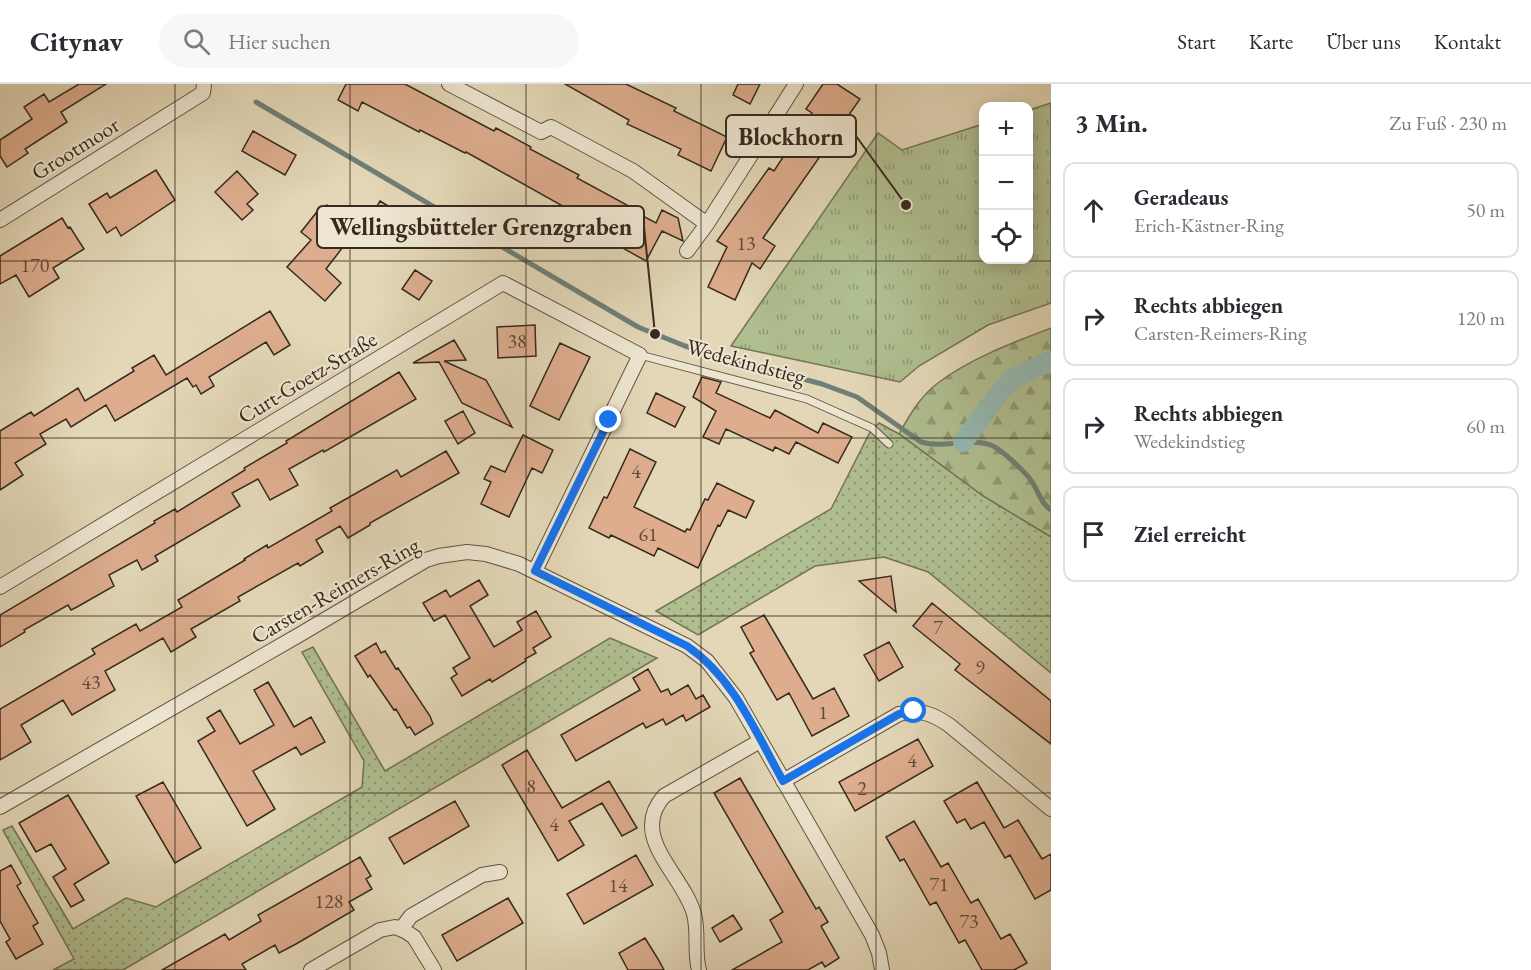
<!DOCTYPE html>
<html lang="de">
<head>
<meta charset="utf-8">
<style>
  :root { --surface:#fff; --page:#f7f7f7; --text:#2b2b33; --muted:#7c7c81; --line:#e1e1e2 }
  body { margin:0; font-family:"EB Garamond",serif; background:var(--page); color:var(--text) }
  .controls { position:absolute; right:18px; top:18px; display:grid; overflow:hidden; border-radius:12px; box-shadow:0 3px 15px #0003 }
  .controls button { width:54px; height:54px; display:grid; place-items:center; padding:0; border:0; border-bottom:2px solid var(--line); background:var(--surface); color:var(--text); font:30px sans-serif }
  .stop { position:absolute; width:18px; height:18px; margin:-14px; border:4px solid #1a73e8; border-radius:50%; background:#fff }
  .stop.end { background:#1a73e8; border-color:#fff; box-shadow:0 2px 6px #0008 }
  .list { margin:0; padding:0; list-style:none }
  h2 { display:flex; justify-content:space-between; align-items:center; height:78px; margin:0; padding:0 24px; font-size:26px }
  h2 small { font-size:20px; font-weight:400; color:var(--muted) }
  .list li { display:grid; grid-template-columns:39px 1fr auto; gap:18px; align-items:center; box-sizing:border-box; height:96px; margin:0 12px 12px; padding:0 12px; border:2px solid var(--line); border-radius:12px }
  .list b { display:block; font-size:22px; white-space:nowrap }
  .list p { margin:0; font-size:20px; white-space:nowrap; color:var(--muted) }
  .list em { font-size:20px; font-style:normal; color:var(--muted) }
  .icon { flex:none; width:33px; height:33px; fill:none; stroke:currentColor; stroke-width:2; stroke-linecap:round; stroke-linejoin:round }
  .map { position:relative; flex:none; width:1051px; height:886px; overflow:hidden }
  header { display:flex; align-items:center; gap:36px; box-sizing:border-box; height:84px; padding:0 30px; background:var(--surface); border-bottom:2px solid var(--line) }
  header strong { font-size:28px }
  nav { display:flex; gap:33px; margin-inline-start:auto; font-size:21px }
  .search { width:420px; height:54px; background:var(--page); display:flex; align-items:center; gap:15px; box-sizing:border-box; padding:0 21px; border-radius:33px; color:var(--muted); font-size:22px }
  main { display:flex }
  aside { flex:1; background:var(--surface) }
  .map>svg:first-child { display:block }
  .grass { fill:url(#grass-tufts); stroke:#737457; stroke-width:1.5 }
  .forest { fill:url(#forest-firs); stroke:#737457; stroke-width:1.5 }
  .park { fill:url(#park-dots); stroke:#737457; stroke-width:1.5 }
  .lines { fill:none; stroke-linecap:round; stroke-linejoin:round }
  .stream { stroke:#6f7f77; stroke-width:5 }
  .canal { stroke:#95b9b2; stroke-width:20 }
  .building { fill:#ddad8e; stroke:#36291e; stroke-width:1.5 }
  .service-casing { stroke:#615444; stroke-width:9 }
  .minor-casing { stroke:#615444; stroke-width:16 }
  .service { stroke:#ede5d0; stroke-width:7 }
  .minor { stroke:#ede5d0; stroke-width:14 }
  .route { stroke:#1a73e8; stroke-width:8 }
  .grid { fill:none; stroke:#36291e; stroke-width:1.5; stroke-opacity:0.55 }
  .labels { text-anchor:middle; stroke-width:4.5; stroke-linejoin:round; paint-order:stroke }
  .number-label { font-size:20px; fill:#604a3a }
  .street-label { font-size:22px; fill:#36291e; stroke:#ede5d0 }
  .leader { fill:none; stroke:#36291e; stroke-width:2 }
  .callout-dot { fill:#36291e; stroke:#ede5d0; stroke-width:2 }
  .callout { fill:#ede5d0; stroke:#36291e; stroke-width:2 }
  .callout-label { font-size:24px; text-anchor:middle; font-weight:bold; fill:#36291e }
</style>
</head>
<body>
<header>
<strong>Citynav</strong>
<div class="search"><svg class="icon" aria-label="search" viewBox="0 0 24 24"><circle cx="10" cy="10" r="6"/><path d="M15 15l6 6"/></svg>Hier suchen</div>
<nav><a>Start</a><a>Karte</a><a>Über uns</a><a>Kontakt</a></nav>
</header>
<main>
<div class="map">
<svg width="1051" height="886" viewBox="0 0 1051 886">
  <defs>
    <pattern id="grass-tufts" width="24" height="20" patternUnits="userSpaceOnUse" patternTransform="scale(1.5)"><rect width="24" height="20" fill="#b0bf90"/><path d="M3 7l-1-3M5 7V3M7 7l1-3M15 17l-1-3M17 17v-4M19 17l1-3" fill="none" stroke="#909b75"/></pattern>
    <pattern id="forest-firs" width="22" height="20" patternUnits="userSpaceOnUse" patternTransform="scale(1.5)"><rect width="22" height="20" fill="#b0bf90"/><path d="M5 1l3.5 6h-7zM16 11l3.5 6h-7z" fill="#909b75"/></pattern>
    <pattern id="park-dots" width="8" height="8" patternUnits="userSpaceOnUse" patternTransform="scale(1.5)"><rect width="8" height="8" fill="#b0bf90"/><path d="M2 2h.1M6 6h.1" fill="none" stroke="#909b75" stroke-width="1.8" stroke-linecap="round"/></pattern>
  </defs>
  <rect width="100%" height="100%" fill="#e3d7b7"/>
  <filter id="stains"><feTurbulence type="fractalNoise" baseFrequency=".00333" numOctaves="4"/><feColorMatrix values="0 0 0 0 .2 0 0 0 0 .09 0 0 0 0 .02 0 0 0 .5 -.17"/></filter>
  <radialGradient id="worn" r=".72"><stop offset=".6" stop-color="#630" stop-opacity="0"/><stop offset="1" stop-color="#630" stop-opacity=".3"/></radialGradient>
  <path class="grass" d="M1051 19V219L988 241 919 282 900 298 731 262 878 49 902 66 983 40 984 176H1028L1029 26Z"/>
  <path class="forest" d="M1051 244V453L983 412 899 350C909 332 921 311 938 299 969 275 1014 258 1051 244Z"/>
  <path class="park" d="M879 339 899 350 983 412 1051 453V589L928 488 884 473 815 482 698 551 656 527 831 425 870 348Z
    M610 554 657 574 123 886H53L74 875 3 746 12 742 73 845 126 814 156 823 362 703 364 677 302 568 313 563 385 687Z"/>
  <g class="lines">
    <path class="stream" d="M256 18 638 243 685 262 732 276 822 300 857 313 921 358C944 365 968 353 991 361 1001 365 1023 386 1030 395 1038 405 1040 419 1051 426"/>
    <path class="canal" d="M963 358 1001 307 1013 294 1051 277"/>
  </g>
  <path class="building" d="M79 0H106L61 28 67 38 25 65 28 69 7 83 0 72V56L32 35 24 23 44 10 49 18Z
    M346 0H405L494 47 496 44 531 63 530 65 579 91 577 94 627 121 626 123 656 139 662 126 678 134 683 157 662 147 646 177 619 162 621 157 575 133 577 130 466 68 465 69 420 46 419 48 362 18 358 27 338 16Z
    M565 0H626L676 24 674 27 727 53 711 87 678 71 681 65 627 40 629 36Z
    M738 0H760L750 20 733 11Z
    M823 0H837L860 15 763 154 775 162 760 185 752 179 735 216 708 203 727 163 717 157 769 84 774 87 812 29 806 25Z
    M253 47 296 71 285 91 242 67Z
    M156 86 175 116 121 152 116 143 107 149 89 120 107 109 110 114Z
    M237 87 258 110 247 120 253 126 242 136 215 108Z
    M380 117 414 138 402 158 368 138Z
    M327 121 338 130 334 135 353 150 326 185 341 199 325 217 287 183 311 156 301 148 320 124 322 126Z
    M62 134 68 144 70 143 84 165 53 184 59 194 29 213 16 191 0 200V172Z
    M415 186 432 197 419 216 402 205Z
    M270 227 290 261 274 271 266 258 209 293 214 302 201 310 196 301 193 303 187 294 115 337 106 321 71 343 66 335 40 350 46 360 15 379 23 391 0 406V347L31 328 34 332 78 304 85 317 134 287 132 284 154 271 166 291Z
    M535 241 536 272 498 274 497 243Z
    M454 256 466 276 444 277 486 296 512 343 462 319 439 278 413 279Z
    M560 259 590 273 559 336 530 322Z
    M399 288 416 315 324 368 323 366 289 385 298 401 270 416 258 395 232 409 240 422 155 472 158 477 142 486 137 476 109 491 114 502 77 523 71 526 68 521 24 546 25 548 0 563V531L155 439 154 437 175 425 177 428 245 386 244 384 287 359 286 357Z
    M702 293 721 298 716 309 770 334 775 326 818 349 823 339 852 353 838 379 796 358 789 370 775 363 773 367 726 345 719 360 703 353 716 327 693 313Z
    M656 309 685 323 675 343 647 329Z
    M463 327 475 349 458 360 445 337Z
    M523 351 553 366 542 389 532 384 509 433 481 420 491 398 484 395 491 382 505 388Z
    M630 365 656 378 634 423 685 448 687 445 690 446 705 415 708 416 717 399 754 417 746 434 728 426 720 442 718 441 698 484 658 464 654 472 611 451 609 454 589 444 604 413 607 414Z
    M446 367 459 389 370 439V441L348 454 340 442 316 456 323 468 300 482 298 479 238 513 240 517 191 545 196 553 171 568 163 554 105 587 115 606 72 631 63 616 21 641 31 658 0 676V625L95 570 92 565 136 540 140 547 182 523 178 516 245 476 244 475 267 461 268 464 332 427 330 424 353 411 397 386 401 393Z
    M891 492 896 528 859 497Z
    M479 496 488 511 470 522 494 563 522 546 517 538 536 527 551 553 533 564 536 569 525 575 526 577 492 598 490 595 462 612 451 594 457 590 453 584 470 574 445 531 434 537 423 519 446 506 450 513Z
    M932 519 1051 617V660L955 586 960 580 913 542Z
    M764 531 813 615 834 604 849 632 812 652 789 609 777 616 750 569 754 567 741 543Z
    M889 558 903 583 879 597 864 571Z
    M376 559 381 569 385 567 396 585 398 584 430 632 433 640 415 651 410 643 407 644 396 625 394 626 370 591 368 593 355 572Z
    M648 585 661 608 668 605 671 611 688 601 696 615 703 611 710 623 686 637 683 631 666 641 663 635 646 644 643 639 576 677 561 651 640 606 633 594Z
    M268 598 294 643 311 633 325 658 301 671 296 663 253 687 275 725 247 742 198 657 215 647 207 634 220 626 240 660 274 641 254 606Z
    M918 655 933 682 855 727 839 698Z
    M527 666 562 724 609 697 637 744 622 752 602 719 569 737 584 761 558 777 502 681Z
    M740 694 816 825 819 823 828 838 821 842 839 874 825 883 822 878 808 886H732L782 858 770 836 783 828 714 709Z
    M163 698 201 764 175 779 136 712Z
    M977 698 1004 744 1018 736 1042 775 1051 770V806L1035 815 1010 771 1005 774 984 738 971 745 965 735 957 739 944 717Z
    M68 711 109 779 74 800 84 816 71 823 53 793 66 785 51 760 36 768 19 739Z
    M455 717 469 742 404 780 389 754Z
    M914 737 941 783 948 779 971 819 978 815 1001 855 1010 850 1027 879 1014 886H982L965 856 959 859 936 818 930 821 904 775 900 777 886 753Z
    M636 771 653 801 584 840 567 810Z
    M360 773 371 792 366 795 372 805 349 818 354 826 296 860 279 869 275 861 242 880 246 886H162L225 850 229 856 261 837 258 831Z
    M11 781 21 799 17 802 38 839 33 842 43 860 16 875 6 858 10 855 0 837V787Z
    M508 814 523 839 457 877 442 851Z
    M733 831 742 845 720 858 712 844Z
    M645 854 658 875 664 886H628L619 869Z"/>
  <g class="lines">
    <g class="service-casing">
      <path id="service" d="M640 271 807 315 872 344 889 360"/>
    </g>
    <g class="minor-casing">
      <path id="minor" d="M449 0 541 48 551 43 633 87 707 140
        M0 136 203 9 204 0
        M687 167 707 140 796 0
        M0 503 503 199 640 271 535 487
        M783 697 899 630C918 624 933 630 949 641L1051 725
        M0 723 299 551 426 476 439 472 467 468 486 470 519 480 687 562 707 577 736 614 872 851 879 869 882 886
        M401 845 411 832 482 791 500 788
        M311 886 380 846 395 843 405 847 414 853 434 886
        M699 886C694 868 699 848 694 830 683 790 628 753 664 712L760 657"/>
    </g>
    <use href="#service" class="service"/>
    <use href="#minor" class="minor"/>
  </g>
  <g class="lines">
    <path class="route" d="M609 336 535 487 687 562C734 594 756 649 783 697L899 630 914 627"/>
  </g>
  <path class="grid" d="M175 0V886M350 0V886M526 0V886M701 0V886M876 0V886M0 177H1051M0 354H1051M0 532H1051M0 709H1051"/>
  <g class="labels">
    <g class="number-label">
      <text x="746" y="166">13</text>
      <text x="35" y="188">170</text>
      <text x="517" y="264">38</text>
      <text x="636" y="394">4</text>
      <text x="648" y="457">61</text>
      <text x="938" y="550">7</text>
      <text x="980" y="590">9</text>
      <text x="91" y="605">43</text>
      <text x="823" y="635">1</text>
      <text x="912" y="683">4</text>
      <text x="531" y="709">8</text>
      <text x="862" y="711">2</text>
      <text x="554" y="747">4</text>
      <text x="939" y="807">71</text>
      <text x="618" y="808">14</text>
      <text x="329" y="824">128</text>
      <text x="969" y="844">73</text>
    </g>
    <g class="street-label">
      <text transform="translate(75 64) rotate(-32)" y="8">Grootmoor</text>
      <text transform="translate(746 277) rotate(15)" y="8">Wedekindstieg</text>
      <text transform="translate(307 293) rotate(-31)" y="8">Curt-Goetz-Straße</text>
      <text transform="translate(335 506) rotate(-30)" y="8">Carsten-Reimers-Ring</text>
    </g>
  </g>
  <path class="leader" d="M906 121L856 52M655 250L644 143"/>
  <g class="callout-dot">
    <circle cx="906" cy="121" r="6"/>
    <circle cx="655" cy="250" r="6"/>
  </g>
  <g class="callout">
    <rect x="726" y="31" width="130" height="42" rx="6"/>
    <rect x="317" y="122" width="327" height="42" rx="6"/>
  </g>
  <g class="callout-label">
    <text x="791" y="61">Blockhorn</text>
    <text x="481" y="151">Wellingsbütteler Grenzgraben</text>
  </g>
  <rect width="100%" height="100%" filter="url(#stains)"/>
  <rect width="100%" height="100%" fill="url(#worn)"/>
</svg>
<div class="controls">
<button>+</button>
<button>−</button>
<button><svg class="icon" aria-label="locate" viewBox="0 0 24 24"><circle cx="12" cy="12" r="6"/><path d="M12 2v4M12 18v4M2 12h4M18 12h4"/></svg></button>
</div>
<div class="stop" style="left:914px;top:627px"></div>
<div class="stop end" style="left:609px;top:336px"></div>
</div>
<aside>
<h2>3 Min.<small>Zu Fuß · 230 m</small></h2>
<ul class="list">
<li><svg class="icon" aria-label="ahead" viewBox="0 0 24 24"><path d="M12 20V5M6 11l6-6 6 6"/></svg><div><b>Geradeaus</b><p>Erich-Kästner-Ring</p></div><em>50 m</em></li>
<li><svg class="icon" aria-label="right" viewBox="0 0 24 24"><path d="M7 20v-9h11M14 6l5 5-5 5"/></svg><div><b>Rechts abbiegen</b><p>Carsten-Reimers-Ring</p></div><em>120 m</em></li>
<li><svg class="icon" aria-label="right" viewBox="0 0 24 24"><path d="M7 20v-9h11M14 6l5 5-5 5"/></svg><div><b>Rechts abbiegen</b><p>Wedekindstieg</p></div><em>60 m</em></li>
<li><svg class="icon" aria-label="arrive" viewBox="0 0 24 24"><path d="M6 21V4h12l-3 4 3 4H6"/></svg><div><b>Ziel erreicht</b></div></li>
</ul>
</aside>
</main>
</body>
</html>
